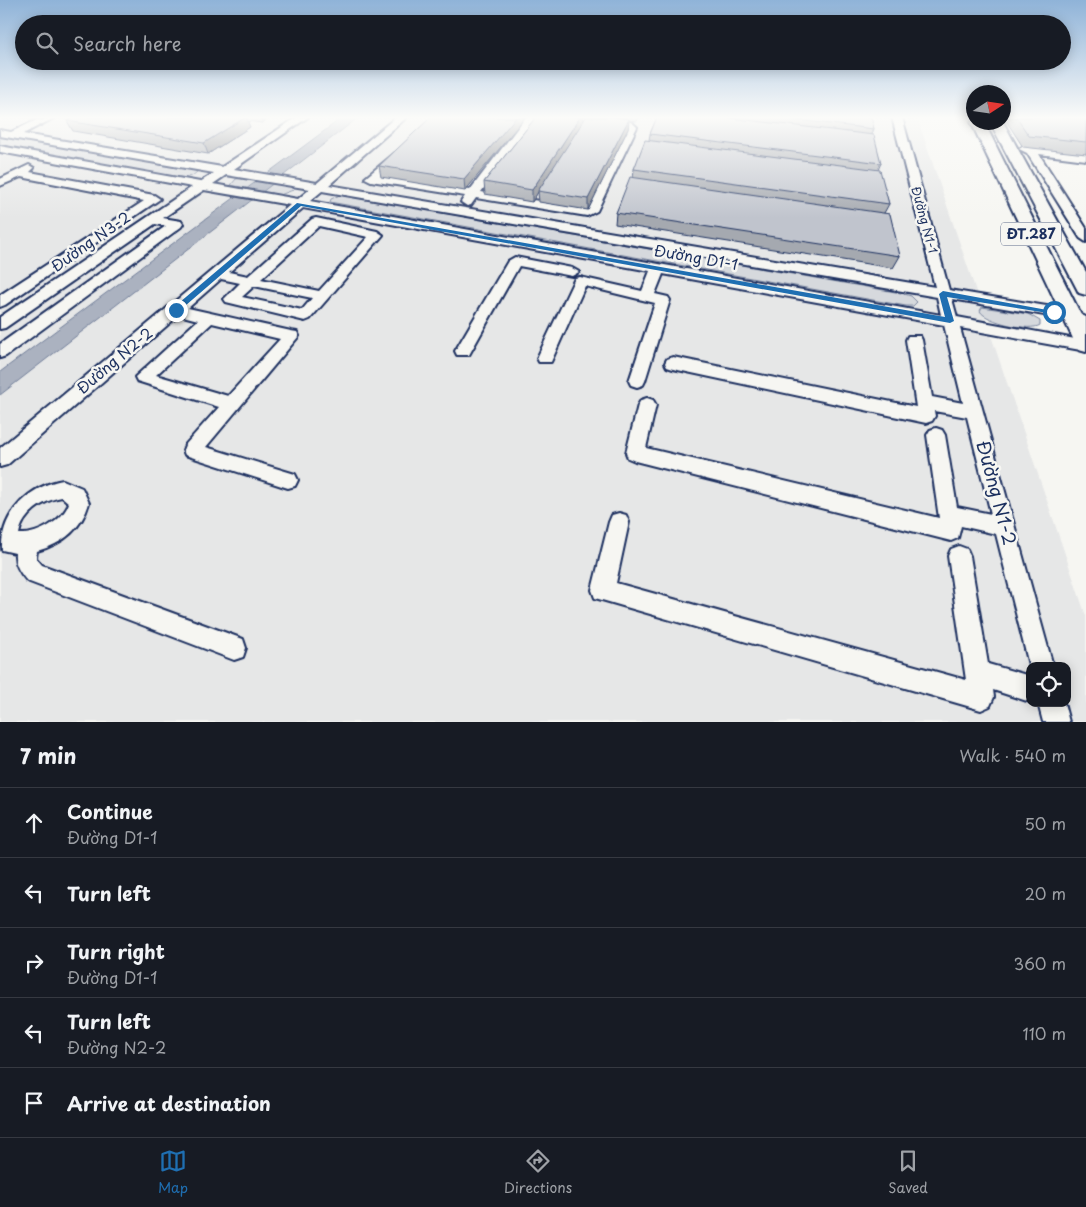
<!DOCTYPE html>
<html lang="en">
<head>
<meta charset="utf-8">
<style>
  :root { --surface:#171b24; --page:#242831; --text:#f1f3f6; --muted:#9ea1a6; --line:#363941; --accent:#1f6fb2 }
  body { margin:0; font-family:"Playpen Sans",sans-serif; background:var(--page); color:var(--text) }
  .controls { position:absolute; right:15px; bottom:15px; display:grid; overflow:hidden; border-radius:10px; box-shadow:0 2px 12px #0003 }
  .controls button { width:45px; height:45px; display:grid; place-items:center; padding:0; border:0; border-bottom:1px solid var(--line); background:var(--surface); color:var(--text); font:25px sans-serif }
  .compass { position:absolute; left:966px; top:85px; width:45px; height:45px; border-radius:50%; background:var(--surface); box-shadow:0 2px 12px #0003; rotate:78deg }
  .stop { position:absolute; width:15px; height:15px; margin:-11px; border:4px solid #1f6fb2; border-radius:50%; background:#fff }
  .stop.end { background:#1f6fb2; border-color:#fff; box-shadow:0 1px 5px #0008 }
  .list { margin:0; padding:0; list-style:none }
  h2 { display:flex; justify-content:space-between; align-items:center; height:65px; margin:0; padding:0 20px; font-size:21px }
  h2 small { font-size:16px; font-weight:400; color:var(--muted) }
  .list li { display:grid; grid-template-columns:32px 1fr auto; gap:15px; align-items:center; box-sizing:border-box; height:70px; padding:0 20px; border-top:1px solid var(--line) }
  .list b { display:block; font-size:19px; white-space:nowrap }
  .list p { margin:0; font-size:16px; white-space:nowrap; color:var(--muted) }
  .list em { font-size:16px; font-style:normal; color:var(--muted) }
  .icon { flex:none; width:28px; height:28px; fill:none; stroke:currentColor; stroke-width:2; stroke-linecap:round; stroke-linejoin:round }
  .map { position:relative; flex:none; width:1086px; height:722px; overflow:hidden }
  .search { position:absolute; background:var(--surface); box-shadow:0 2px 12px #0003; left:15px; right:15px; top:15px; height:55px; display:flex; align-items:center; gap:12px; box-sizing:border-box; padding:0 18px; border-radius:28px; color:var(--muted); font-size:19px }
  .sheet { height:415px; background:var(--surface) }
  nav { display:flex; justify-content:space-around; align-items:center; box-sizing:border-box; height:70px; border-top:1px solid var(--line); background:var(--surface); font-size:14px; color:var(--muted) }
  nav a { display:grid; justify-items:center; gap:2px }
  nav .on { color:var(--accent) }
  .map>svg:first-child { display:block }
  .built { fill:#e6e7e7; fill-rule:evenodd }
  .green { fill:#d6d9dd; stroke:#78849e }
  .water { fill:#abb2c0; stroke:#717e99 }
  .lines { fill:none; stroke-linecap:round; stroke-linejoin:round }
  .minor-casing { stroke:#1b2f5e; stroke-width:4 }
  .major-casing { stroke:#1b2f5e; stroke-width:4 }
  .minor { fill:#f6f6f2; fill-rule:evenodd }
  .major { fill:#f6f6f2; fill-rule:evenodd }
  .wall { fill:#a5a9b0; stroke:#1b2f5e }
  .shaded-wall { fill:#868990; stroke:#1b2f5e }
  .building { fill:#c0c4cd; stroke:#1b2f5e }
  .route { fill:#1f6fb2 }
  .labels { text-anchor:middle; stroke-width:5; stroke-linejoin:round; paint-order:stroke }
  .far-street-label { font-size:12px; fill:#1b2f5e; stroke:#f6f6f2 }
  .shield { fill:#f6f6f2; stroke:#5d6b8a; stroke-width:1 }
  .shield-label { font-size:14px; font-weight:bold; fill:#1b2f5e }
  .street-label { font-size:15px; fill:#1b2f5e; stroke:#f6f6f2 }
  .near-street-label { font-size:18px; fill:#1b2f5e; stroke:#f6f6f2 }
</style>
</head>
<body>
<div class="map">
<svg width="1086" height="722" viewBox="0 0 1086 722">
  <rect width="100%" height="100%" fill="#f6f6f2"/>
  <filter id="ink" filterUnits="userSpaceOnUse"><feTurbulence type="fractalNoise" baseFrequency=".02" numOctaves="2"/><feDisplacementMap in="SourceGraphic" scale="10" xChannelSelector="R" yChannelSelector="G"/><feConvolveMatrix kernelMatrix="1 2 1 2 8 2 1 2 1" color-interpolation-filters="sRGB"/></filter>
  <g filter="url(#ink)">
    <path class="built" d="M0 117H917L1086 616V722H0ZM1030 666H1067V703H1030Z"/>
    <path class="green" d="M0 137 194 170 197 172 192 176 182 178 0 146Z
      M245 178 289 186 293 190 280 195 231 185 236 179Z
      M340 195 901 293 911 296 917 302 913 306H906L330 202 331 199Z
      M982 307 1028 314 1040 321V325C1031 332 986 322 980 311Z"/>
    <path class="water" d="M343 117H359L0 395V372Z"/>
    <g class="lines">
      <g class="minor-casing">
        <path id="minor" d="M43 117H56L23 134 222 167 297 117H308L234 169 317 183 396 117H407L329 185 935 287 892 117H902L949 290 1071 310 1086 317V328L1067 319 952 299 957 317 1086 341V351L960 328 1053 666H1030V669L996 534 961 526 958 538 951 541 635 461 628 458 626 453 638 405 641 400 647 398 653 400 656 405 646 448 939 518 927 435 930 430 936 428 942 430 945 435 957 507 991 514 967 417 934 411 935 416 932 421 926 423 673 369 667 367 665 363 667 359 673 357 916 407 906 340 908 336H920L922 340 932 397 963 403 944 325 663 274 655 294 668 297 670 300 645 381 643 385 637 387 631 385 629 381 655 303 585 286 551 362H539L537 358 575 278 580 277 642 291 650 271 303 208 229 272 248 276 312 219 316 218 377 231 383 235 310 319 305 321 226 302 224 299 240 283 221 279 188 308 291 331 297 332 299 336 206 447 295 474 298 480 295 486 288 488 185 455 183 450 185 445 219 407 137 381 135 377 198 320 179 315 7 465 0 467V448L290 205 204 190 163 218 181 221 183 224 181 227 6 356 0 358V344L166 226 155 224 5 328 0 329V317L192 187 0 152V146L200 182 214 173 0 136V130L11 132ZM226 175 310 189 298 199 213 184ZM322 191 937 297 941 315 310 201ZM319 226 368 237 319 291 261 279ZM254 286 312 298 302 310 242 297ZM212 323 280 339 228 396 156 375Z
          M526 117H536L481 192 585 208 588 206 627 128 582 120 577 117C595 117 625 113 637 127L597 211 587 216 476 198 471 205 467 206 461 202 465 196 371 181 365 178 395 153 400 156 380 176 470 190Z
          M1024 146 1086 154V160L1039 154 1086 228V242L1080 238 1027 153 1019 149Z
          M29 165 34 168 30 172 154 195 160 199 5 305 0 307V295L144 201 21 177 0 186V179Z
          M515 257 572 268 579 272 572 276 519 266 469 355H457L455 351 508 261Z
          M63 480 82 488 89 503C82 528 63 544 37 551L36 558 42 565 243 639 246 648 243 657 234 660 27 581C20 573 14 564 15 553L2 550C0 512 32 485 63 480ZM62 497 69 503C63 521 38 535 19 534 22 515 43 500 62 497Z
          M619 513 626 515 629 522 616 583 966 680 948 556 951 549 959 546 967 549 970 556 988 664 1030 676V702L993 690 994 697 990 706 981 710 595 598 592 590 609 522 612 515Z
          M1038 703H1064L1069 722H1043Z"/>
      </g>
      <g class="major-casing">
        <path id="major" d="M974 119V122H984L1086 325V352L1079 350 1076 345 971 122Z
          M990 122H1003L1086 272V295L1079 293 1077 289Z"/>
      </g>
      <use href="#minor" class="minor"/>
      <use href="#major" class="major"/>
    </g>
    <path class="wall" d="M24 117H49L42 120Z
      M76 117H271L262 123 247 121 250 127 208 154 73 131 67 121Z
      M525 117 465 191 381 177 379 166Z
      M536 117H583L582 122 586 117H639L637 121 629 120 628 129 588 210 539 202 538 192 532 202 485 194 484 182Z
      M657 117H871L874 129 872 134 881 163 878 170 889 204 884 213 900 256 893 268 615 224 616 213 633 178 634 169 649 140 650 134Z
      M1007 117H1086V154L1023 147 1005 119Z"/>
    <path class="shaded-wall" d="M40 117H49L42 120Z
      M246 117 250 127 208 154 204 143Z
      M260 117H271L262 123Z
      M516 117H525L465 191 464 179Z
      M580 117H583L582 124 538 191V192L532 202V190Z
      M629 119 628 129 588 210V199Z"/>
    <path class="building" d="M76 117H246L204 143 67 121Z
      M431 117H516L464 179 379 166Z
      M536 117H580L532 190 484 182Z
      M586 117H614L629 119 588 199 538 191Z
      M657 117H721L874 135 881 163 650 134Z
      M771 117H871L874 129Z
      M1016 117H1086V142L1029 136Z
      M645 140 880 170 889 204 634 169Z
      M630 177 890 214 900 256 616 213Z"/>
  </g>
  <linearGradient id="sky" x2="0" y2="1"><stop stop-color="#8fb3d8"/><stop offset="0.54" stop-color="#fbfbf9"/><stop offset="1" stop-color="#fbfbf9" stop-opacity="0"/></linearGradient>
  <rect width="1086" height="218" fill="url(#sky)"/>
  <path class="route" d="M297 203 945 317 939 294 943 291 1058 312 1054 314 947 297 954 321 950 323 301 206 178 312H173V308Z"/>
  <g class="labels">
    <g class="far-street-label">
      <text transform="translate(924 220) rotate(75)" y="4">Đường N1-1</text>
    </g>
    <rect class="shield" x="1001" y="222.5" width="60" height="23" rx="4"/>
    <g class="shield-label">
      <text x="1031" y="239">ĐT.287</text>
    </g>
    <g class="street-label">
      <text transform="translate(91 242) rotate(-35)" y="5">Đường N3-2</text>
      <text transform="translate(696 258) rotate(10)" y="5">Đường D1-1</text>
      <text transform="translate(115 361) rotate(-40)" y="5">Đường N2-2</text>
    </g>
    <g class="near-street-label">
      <text transform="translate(996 493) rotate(75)" y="6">Đường N1-2</text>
    </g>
  </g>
</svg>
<div class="controls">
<button><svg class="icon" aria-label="locate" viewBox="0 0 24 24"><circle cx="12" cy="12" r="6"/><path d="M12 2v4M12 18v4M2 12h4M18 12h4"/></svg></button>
</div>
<svg class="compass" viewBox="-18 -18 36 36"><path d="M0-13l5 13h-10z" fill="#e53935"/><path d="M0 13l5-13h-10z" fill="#9ea1a6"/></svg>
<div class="stop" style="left:1054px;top:312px"></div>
<div class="stop end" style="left:176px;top:310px"></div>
<div class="search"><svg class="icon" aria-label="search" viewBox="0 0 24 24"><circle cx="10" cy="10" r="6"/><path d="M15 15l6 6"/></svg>Search here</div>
</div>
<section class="sheet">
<h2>7 min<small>Walk · 540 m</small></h2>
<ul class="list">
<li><svg class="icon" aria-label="ahead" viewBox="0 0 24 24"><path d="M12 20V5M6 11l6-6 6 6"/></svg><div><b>Continue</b><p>Đường D1-1</p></div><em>50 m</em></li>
<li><svg class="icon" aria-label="left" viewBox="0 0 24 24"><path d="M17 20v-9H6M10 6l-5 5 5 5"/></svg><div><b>Turn left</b></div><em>20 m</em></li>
<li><svg class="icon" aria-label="right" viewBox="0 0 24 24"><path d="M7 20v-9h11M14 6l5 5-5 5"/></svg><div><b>Turn right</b><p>Đường D1-1</p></div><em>360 m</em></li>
<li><svg class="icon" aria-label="left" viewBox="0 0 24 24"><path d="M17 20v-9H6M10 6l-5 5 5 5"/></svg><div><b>Turn left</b><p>Đường N2-2</p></div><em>110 m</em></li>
<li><svg class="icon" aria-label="arrive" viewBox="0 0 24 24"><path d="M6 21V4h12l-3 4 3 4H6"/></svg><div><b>Arrive at destination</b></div></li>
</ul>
</section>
<nav>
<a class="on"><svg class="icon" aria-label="map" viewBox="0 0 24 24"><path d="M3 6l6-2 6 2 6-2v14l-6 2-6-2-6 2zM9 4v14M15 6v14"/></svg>Map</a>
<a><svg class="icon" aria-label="directions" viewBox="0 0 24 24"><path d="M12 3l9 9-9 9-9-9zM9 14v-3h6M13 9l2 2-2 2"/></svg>Directions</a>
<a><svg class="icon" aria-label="saved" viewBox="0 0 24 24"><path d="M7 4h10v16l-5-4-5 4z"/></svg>Saved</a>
</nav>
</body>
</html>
